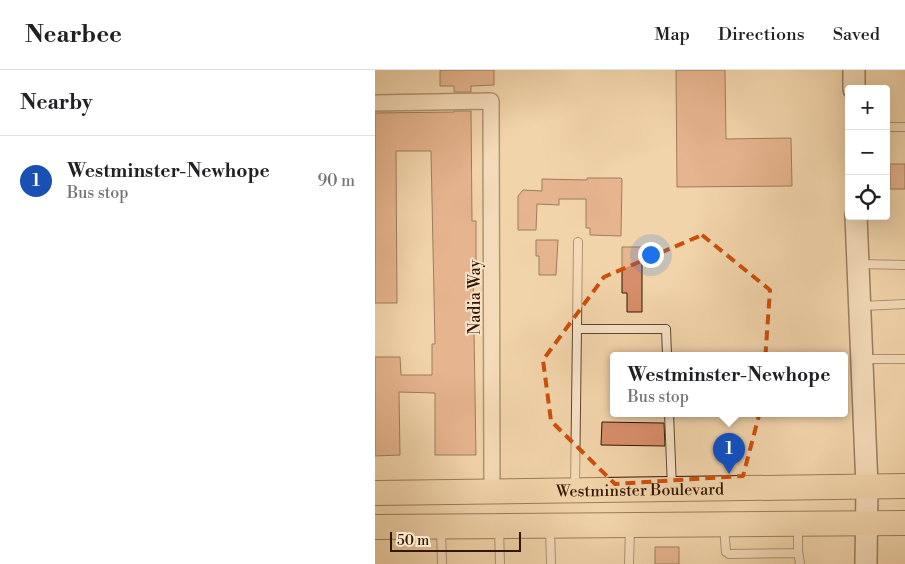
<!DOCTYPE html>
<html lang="en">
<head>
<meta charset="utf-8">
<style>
  :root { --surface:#fff; --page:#f6f6f6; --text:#202124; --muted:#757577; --line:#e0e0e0; --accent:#8f2418 }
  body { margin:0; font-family:"Libre Bodoni",serif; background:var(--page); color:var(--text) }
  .controls { position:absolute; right:15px; top:15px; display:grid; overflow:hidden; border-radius:5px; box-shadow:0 5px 20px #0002 }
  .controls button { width:45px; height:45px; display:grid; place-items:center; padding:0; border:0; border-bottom:1px solid var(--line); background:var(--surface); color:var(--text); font:25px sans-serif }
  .scale { position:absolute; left:15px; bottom:12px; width:131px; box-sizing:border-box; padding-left:5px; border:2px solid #311600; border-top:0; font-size:14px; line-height:18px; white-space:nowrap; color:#311600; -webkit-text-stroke:4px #f7e3c8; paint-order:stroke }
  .you { position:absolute; left:275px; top:184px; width:18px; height:18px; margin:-12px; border:4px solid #fff; border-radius:50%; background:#1a73e8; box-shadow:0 0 0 8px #1a73e833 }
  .badge { display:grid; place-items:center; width:32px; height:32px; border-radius:50%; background:var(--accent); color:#fff; font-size:16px; font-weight:700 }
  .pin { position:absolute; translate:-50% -41px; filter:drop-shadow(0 1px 2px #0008) }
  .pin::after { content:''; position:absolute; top:26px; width:18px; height:15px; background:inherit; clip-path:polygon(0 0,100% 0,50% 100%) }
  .popup { position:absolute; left:235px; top:282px; width:238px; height:65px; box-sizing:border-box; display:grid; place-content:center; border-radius:5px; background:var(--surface); filter:drop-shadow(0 1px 4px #0005); font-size:16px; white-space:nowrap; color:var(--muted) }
  .popup b { font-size:19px; color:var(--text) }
  .popup::after { content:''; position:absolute; left:50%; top:100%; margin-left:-10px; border:10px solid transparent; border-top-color:var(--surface) }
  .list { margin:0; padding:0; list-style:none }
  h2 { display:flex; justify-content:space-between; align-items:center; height:65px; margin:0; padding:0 20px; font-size:21px }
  h2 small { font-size:16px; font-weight:400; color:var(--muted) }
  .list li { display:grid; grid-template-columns:32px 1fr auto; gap:15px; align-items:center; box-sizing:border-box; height:90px; padding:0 20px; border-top:1px solid var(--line) }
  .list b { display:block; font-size:19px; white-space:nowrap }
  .list p { margin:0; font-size:16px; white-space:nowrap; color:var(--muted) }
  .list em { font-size:16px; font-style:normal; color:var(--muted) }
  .icon { flex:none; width:28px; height:28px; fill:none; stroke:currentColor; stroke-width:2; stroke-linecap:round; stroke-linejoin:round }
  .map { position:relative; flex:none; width:530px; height:494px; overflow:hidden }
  header { display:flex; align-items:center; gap:30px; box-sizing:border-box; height:70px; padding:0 25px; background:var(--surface); border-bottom:1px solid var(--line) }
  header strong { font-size:24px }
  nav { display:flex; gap:28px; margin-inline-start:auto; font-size:18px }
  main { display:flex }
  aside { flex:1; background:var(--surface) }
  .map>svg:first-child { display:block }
  .building { fill:#d88e6a; stroke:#311600 }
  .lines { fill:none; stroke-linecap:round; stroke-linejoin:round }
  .lane-casing { stroke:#61462b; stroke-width:10 }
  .street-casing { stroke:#61462b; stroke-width:18 }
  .secondary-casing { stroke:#311600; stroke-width:24 }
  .primary-casing { stroke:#311600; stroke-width:26 }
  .lane { stroke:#f7e3c8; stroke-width:8 }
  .street { stroke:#f7e3c8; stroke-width:15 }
  .secondary { stroke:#f7e3c8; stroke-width:21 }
  .primary { stroke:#f2d4ab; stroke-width:24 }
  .marked { fill:none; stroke:#cd4f0a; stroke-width:4; stroke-dasharray:10 6; stroke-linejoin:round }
  .labels { text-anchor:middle; stroke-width:4; stroke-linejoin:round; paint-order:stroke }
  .street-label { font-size:16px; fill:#311600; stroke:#f7e3c8 }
</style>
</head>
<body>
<header>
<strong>Nearbee</strong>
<nav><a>Map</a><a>Directions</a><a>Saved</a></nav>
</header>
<main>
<aside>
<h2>Nearby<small></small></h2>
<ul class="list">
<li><span class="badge" style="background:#1a4fb4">1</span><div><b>Westminster-Newhope</b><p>Bus stop</p></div><em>90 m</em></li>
</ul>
</aside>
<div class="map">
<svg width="530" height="494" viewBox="0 0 530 494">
  <rect width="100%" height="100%" fill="#f2d4ab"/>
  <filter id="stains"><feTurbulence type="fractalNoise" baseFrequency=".004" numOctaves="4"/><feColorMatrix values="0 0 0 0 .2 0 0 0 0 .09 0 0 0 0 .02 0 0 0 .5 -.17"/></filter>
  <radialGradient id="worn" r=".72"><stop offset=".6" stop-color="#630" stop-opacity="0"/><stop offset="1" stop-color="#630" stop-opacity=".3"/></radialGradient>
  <path class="building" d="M65 0H119V15L96 16V22H79V16H65Z
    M301 0H350L351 69 416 68 417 116 302 117Z
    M79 41H96L97 151H101V199H98L101 385H60V323L24 322 25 385 0 386V287H25L26 305H57V274H60L56 81H21L22 233H0V43L79 42Z
    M515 94H530V119H515Z
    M212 108H246L247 109 246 166 215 165V158H211V129H184V135L162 134 161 160H143V126L148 120 167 121V109L212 110Z
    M161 170H183L181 205H164V186H161Z
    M247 177H267V242H252V223H247Z
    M227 352 289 353 290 376 226 375Z
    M280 477H304V494H280Z"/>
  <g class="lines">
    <g class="lane-casing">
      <path id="lane" d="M511 57H530
        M485 194 530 195
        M487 236 530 234
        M202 259 203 172
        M489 289H530
        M294 343 297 418
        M200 417 202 259H291L292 285
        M349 456 351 482 354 484 421 483 423 481
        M423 456V481L425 494
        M124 458 125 494
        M66 459 67 494
        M175 459 176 494
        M254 494 255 457"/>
    </g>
    <g class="street-casing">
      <path id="street" d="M0 33 116 31 117 422"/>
    </g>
    <g class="secondary-casing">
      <path id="secondary" d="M479 0V19
        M481 146 492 417 491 494"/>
    </g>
    <g class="primary-casing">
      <g id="primary">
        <path id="s1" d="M0 423 530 416"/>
        <path d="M0 457 530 453"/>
      </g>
    </g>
    <use href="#lane" class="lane"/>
    <use href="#street" class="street"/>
    <use href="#secondary" class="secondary"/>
    <use href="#primary" class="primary"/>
  </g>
  <path d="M0 0H530V494H0ZM327 165 395 220 387 334 368 406 240 414 176 351 168 290 229 207Z" fill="#f2d4ab" fill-opacity=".55" fill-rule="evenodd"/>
  <path class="marked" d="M327 165 395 220 387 334 368 406 240 414 176 351 168 290 229 207Z"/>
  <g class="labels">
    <g class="street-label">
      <text transform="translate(99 227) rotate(-90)" y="6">Nadia Way</text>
      <text dy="6" stroke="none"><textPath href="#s1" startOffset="265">Westminster Boulevard</textPath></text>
    </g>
  </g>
  <rect width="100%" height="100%" filter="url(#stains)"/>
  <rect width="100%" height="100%" fill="url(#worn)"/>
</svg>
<div class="controls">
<button>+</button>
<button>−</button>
<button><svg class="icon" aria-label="locate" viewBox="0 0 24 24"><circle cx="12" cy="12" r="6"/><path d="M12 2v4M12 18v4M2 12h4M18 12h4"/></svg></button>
</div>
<div class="scale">50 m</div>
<div class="you"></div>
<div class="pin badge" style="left:354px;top:404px;background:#1a4fb4">1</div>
<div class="popup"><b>Westminster-Newhope</b>Bus stop</div>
</div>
</main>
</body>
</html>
